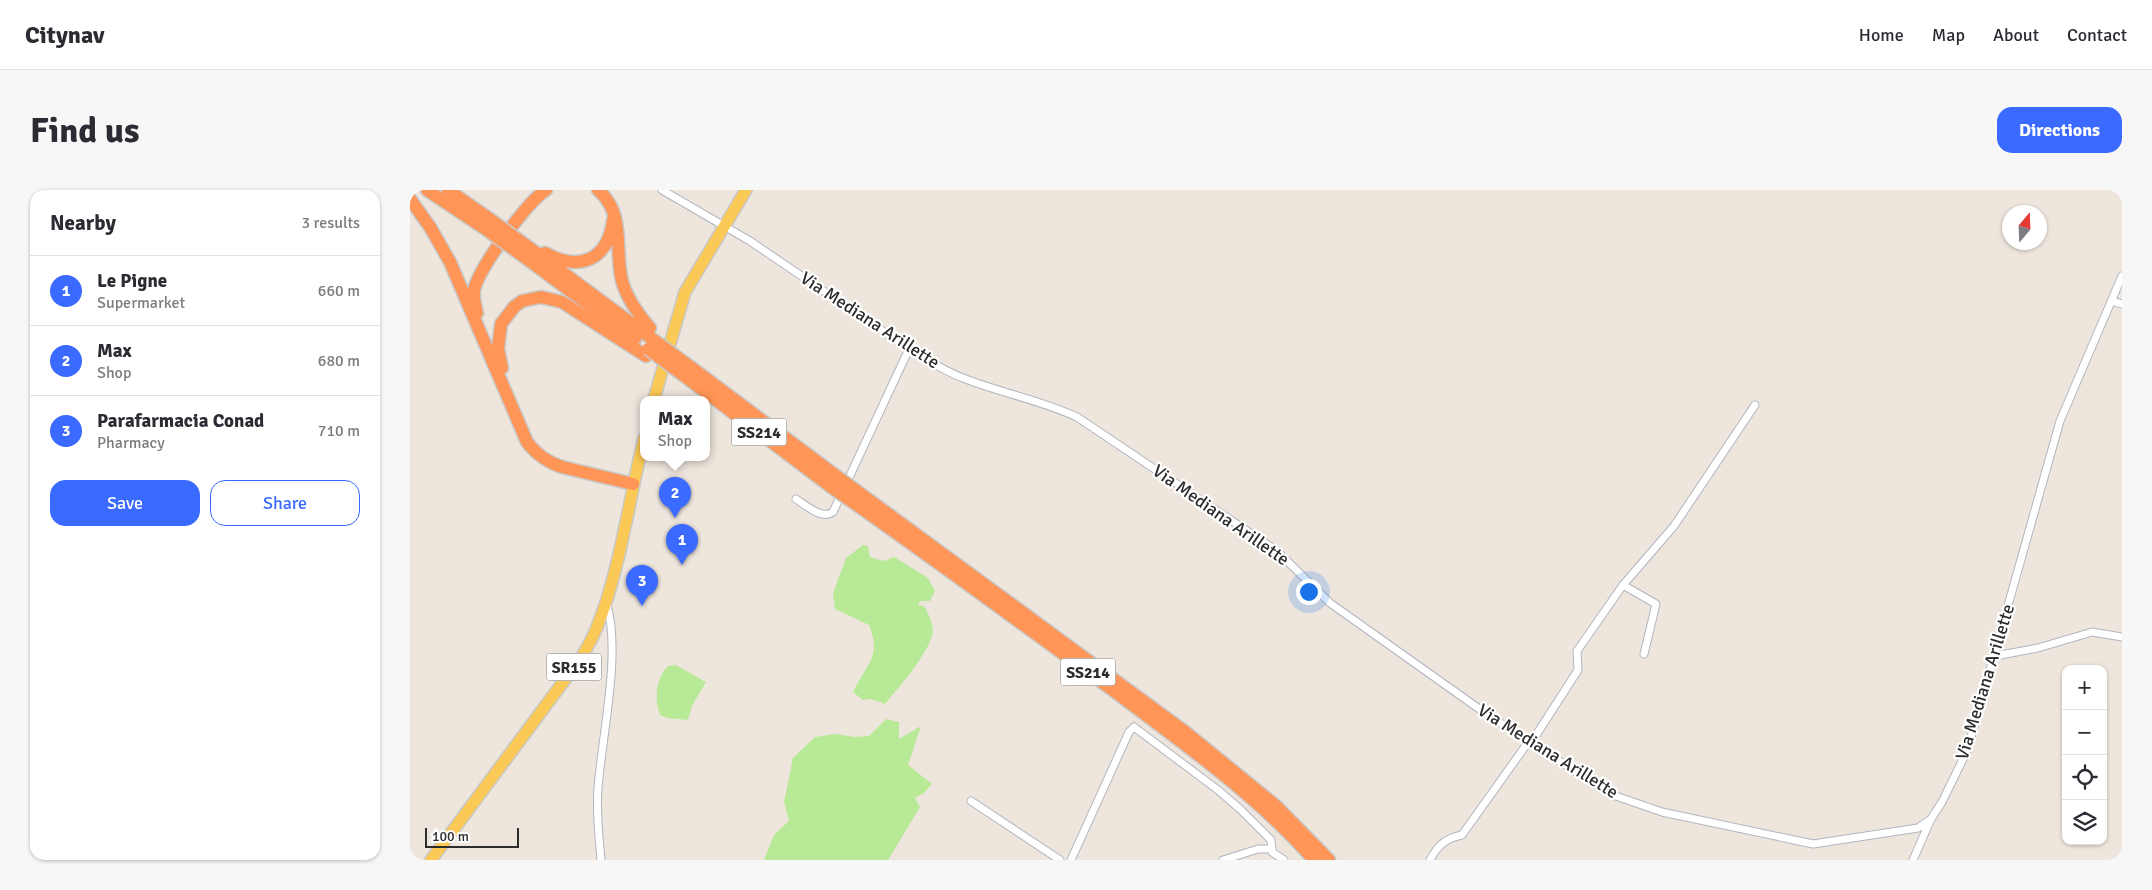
<!DOCTYPE html>
<html lang="en">
<head>
<meta charset="utf-8">
<style>
  :root { --surface:#fff; --page:#f7f7f7; --text:#2b2b33; --muted:#7c7c81; --line:#e1e1e2; --accent:#3a6aff }
  body { margin:0; font-family:Signika,sans-serif; background:var(--page); color:var(--text) }
  .controls { position:absolute; right:15px; bottom:15px; display:grid; overflow:hidden; border-radius:10px; box-shadow:0 1px 4px #0004 }
  .controls button { width:45px; height:45px; display:grid; place-items:center; padding:0; border:0; border-bottom:1px solid var(--line); background:var(--surface); color:var(--text); font:25px sans-serif }
  .compass { position:absolute; left:1592px; top:15px; width:45px; height:45px; border-radius:50%; background:var(--surface); box-shadow:0 1px 4px #0004; rotate:19deg }
  .scale { position:absolute; left:15px; bottom:12px; width:94px; box-sizing:border-box; padding-left:5px; border:2px solid #2c2c2c; border-top:0; font-size:14px; line-height:18px; white-space:nowrap; color:#2c2c2c; -webkit-text-stroke:4px #fff; paint-order:stroke }
  .you { position:absolute; left:898px; top:401px; width:18px; height:18px; margin:-12px; border:4px solid #fff; border-radius:50%; background:#1a73e8; box-shadow:0 0 0 8px #1a73e833 }
  .badge { display:grid; place-items:center; width:32px; height:32px; border-radius:50%; background:var(--accent); color:#fff; font-size:16px; font-weight:700 }
  .pin { position:absolute; translate:-50% -41px; filter:drop-shadow(0 1px 2px #0008) }
  .pin::after { content:''; position:absolute; top:26px; width:18px; height:15px; background:inherit; clip-path:polygon(0 0,100% 0,50% 100%) }
  .popup { position:absolute; left:230px; top:206px; width:70px; height:65px; box-sizing:border-box; display:grid; place-content:center; border-radius:10px; background:var(--surface); filter:drop-shadow(0 1px 4px #0005); font-size:16px; white-space:nowrap; color:var(--muted) }
  .popup b { font-size:19px; color:var(--text) }
  .popup::after { content:''; position:absolute; left:50%; top:100%; margin-left:-10px; border:10px solid transparent; border-top-color:var(--surface) }
  .list { margin:0; padding:0; list-style:none }
  h2 { display:flex; justify-content:space-between; align-items:center; height:65px; margin:0; padding:0 20px; font-size:21px }
  h2 small { font-size:16px; font-weight:400; color:var(--muted) }
  .list li { display:grid; grid-template-columns:32px 1fr auto; gap:15px; align-items:center; box-sizing:border-box; height:70px; padding:0 20px; border-top:1px solid var(--line) }
  .list b { display:block; font-size:19px; white-space:nowrap }
  .list p { margin:0; font-size:16px; white-space:nowrap; color:var(--muted) }
  .list em { font-size:16px; font-style:normal; color:var(--muted) }
  .actions { display:flex; gap:10px; padding:15px 20px }
  .actions a { flex:1; padding:11px 0; border:1px solid var(--accent); border-radius:15px; text-align:center; font-size:18px; color:var(--accent) }
  .actions .main { background:var(--accent); color:#fff }
  .icon { flex:none; width:28px; height:28px; fill:none; stroke:currentColor; stroke-width:2; stroke-linecap:round; stroke-linejoin:round }
  .map { position:relative; flex:none; width:1712px; height:670px; overflow:hidden; border-radius:15px }
  header { display:flex; align-items:center; gap:30px; box-sizing:border-box; height:70px; padding:0 25px; background:var(--surface); border-bottom:1px solid var(--line) }
  header strong { font-size:24px }
  nav { display:flex; gap:28px; margin-inline-start:auto; font-size:18px }
  .intro { display:flex; align-items:center; justify-content:space-between; box-sizing:border-box; height:120px; padding:0 30px }
  h1 { margin:0; font-size:35px }
  .button { padding:12px 22px; border-radius:15px; background:var(--accent); color:#fff; font-size:18px; font-weight:700 }
  main { display:flex; gap:30px; padding:0 30px }
  aside { flex:1; background:var(--surface); border-radius:15px; box-shadow:0 1px 4px #0004 }
  .map>svg:first-child { display:block }
  .green { fill:#b7e996 }
  .lines { fill:none; stroke-linecap:round; stroke-linejoin:round }
  .street-casing { stroke:#b1b5c0; stroke-width:9 }
  .primary-casing { stroke:#c8c8c8; stroke-width:14 }
  .highway-casing { stroke:#c8c8c8; stroke-width:15 }
  .street { stroke:#fff; stroke-width:7 }
  .primary { stroke:#fbca56; stroke-width:11 }
  .highway { stroke:#ff9658; stroke-width:12 }
  .highway-bridge-casing { stroke:#c8c8c8; stroke-width:15; stroke-linecap:butt }
  .highway-bridge { stroke:#ff9658; stroke-width:12 }
  .labels { text-anchor:middle; stroke-width:4.5; stroke-linejoin:round; paint-order:stroke }
  .shield { fill:#fff; stroke:#6b6b6b; stroke-width:1 }
  .shield-label { font-size:16px; font-weight:bold; fill:#2c2c2c }
  .street-label { font-size:18px; fill:#2c2c2c; stroke:#fff }
</style>
</head>
<body>
<header>
<strong>Citynav</strong>
<nav><a>Home</a><a>Map</a><a>About</a><a>Contact</a></nav>
</header>
<div class="intro"><h1>Find us</h1><a class="button">Directions</a></div>
<main>
<aside>
<h2>Nearby<small>3 results</small></h2>
<ul class="list">
<li><span class="badge">1</span><div><b>Le Pigne</b><p>Supermarket</p></div><em>660 m</em></li>
<li><span class="badge">2</span><div><b>Max</b><p>Shop</p></div><em>680 m</em></li>
<li><span class="badge">3</span><div><b>Parafarmacia Conad</b><p>Pharmacy</p></div><em>710 m</em></li>
</ul>
<div class="actions"><a class="main">Save</a><a>Share</a></div>
</aside>
<div class="map">
<svg width="1712" height="670" viewBox="0 0 1712 670">
  <rect width="100%" height="100%" fill="#eee6dd"/>
  <path class="green" d="M453 355 458 356 460 367 473 371 484 367 518 388 525 401 520 411H510L508 415 514 416C519 424 525 437 522 446 515 468 489 497 475 514L461 509 453 510 443 502C456 474 472 468 459 435L425 419 423 403 436 368Z
    M266 475 296 492 282 516 278 530 257 528 250 525C244 510 246 487 258 476Z
    M476 529 489 532V549L511 536 498 575 522 594 514 603 505 608 510 617 478 670H354L364 645 379 631 374 612 383 568 405 547 425 544 445 547 459 546Z"/>
  <g class="lines">
    <g class="street-casing">
      <path id="street" d="M252 0 340 51 499 159C516 169 534 181 553 188 591 203 630 210 667 227L867 361 920 413 1075 523 1200 604 1252 622 1403 654 1508 638 1521 629 1532 612 1557 561 1650 231 1712 86
        M1701 111 1712 114
        M386 309C397 316 412 330 423 322L499 159
        M1213 395 1264 336 1345 215
        M1585 466 1628 458 1682 442 1712 447
        M1121 553 1168 480 1167 461 1213 395 1246 414 1234 464
        M561 611 650 670
        M191 670C189 646 186 622 188 598 192 545 212 460 196 412
        M661 670 719 542 724 537 808 600 830 619 861 650 862 662 874 670
        M813 670 848 659H862
        M1020 670C1028 655 1036 648 1052 645L1119 551
        M1503 670 1521 629"/>
    </g>
    <g class="primary-casing">
      <path id="primary" d="M244 209 275 102 336 0
        M21 670 171 468C177 458 183 447 187 437 210 381 219 308 234 249"/>
    </g>
    <g class="highway-casing">
      <path id="highway" d="M17 0 74 38
        M38 0 81 30
        M188 0C216 24 204 59 212 91 217 109 228 124 240 138
        M0 9 20 37 40 72 117 252C127 265 137 272 152 277L223 294
        M117 56 241 148
        M135 63C170 82 198 70 203 30
        M113 66 225 149
        M67 123C65 115 63 108 64 100 69 78 117 12 136 0
        M92 178 88 159 91 134 104 117 112 111 131 107 152 112 236 166
        M282 178 425 285
        M277 188 420 296
        M444 299 774 541 866 616 919 670
        M440 310C529 373 617 437 704 501 772 552 848 606 904 670"/>
    </g>
    <use href="#street" class="street"/>
    <use href="#primary" class="primary"/>
    <use href="#highway" class="highway"/>
    <g class="highway-bridge-casing">
      <path id="highway-bridge" d="M81 30 117 56
        M74 38 113 66
        M241 148 282 178
        M238 159 277 188
        M425 285 444 299
        M420 296 440 310"/>
    </g>
    <use href="#highway-bridge" class="highway-bridge"/>
  </g>
  <g class="labels">
    <g class="shield">
      <rect x="321.5" y="228.5" width="55" height="27" rx="4"/>
      <rect x="136.5" y="463.5" width="55" height="27" rx="4"/>
      <rect x="650.5" y="468.5" width="55" height="27" rx="4"/>
    </g>
    <g class="shield-label">
      <text x="349" y="248">SS214</text>
      <text x="164" y="483">SR155</text>
      <text x="678" y="488">SS214</text>
    </g>
    <g class="street-label">
      <text transform="translate(460 130) rotate(33)" y="6">Via Mediana Arillette</text>
      <text transform="translate(811 325) rotate(35)" y="6">Via Mediana Arillette</text>
      <text transform="translate(1575 492) rotate(-73)" y="6">Via Mediana Arillette</text>
      <text transform="translate(1138 561) rotate(32)" y="6">Via Mediana Arillette</text>
    </g>
  </g>
</svg>
<div class="controls">
<button>+</button>
<button>−</button>
<button><svg class="icon" aria-label="locate" viewBox="0 0 24 24"><circle cx="12" cy="12" r="6"/><path d="M12 2v4M12 18v4M2 12h4M18 12h4"/></svg></button>
<button><svg class="icon" aria-label="layers" viewBox="0 0 24 24"><path d="M12 4l9 5-9 5-9-5zM3 14l9 5 9-5"/></svg></button>
</div>
<svg class="compass" viewBox="-18 -18 36 36"><path d="M0-13l5 13h-10z" fill="#e53935"/><path d="M0 13l5-13h-10z" fill="#7c7c81"/></svg>
<div class="scale">100 m</div>
<div class="you"></div>
<div class="pin badge" style="left:272px;top:375px">1</div>
<div class="pin badge" style="left:265px;top:328px">2</div>
<div class="popup"><b>Max</b>Shop</div>
<div class="pin badge" style="left:232px;top:416px">3</div>
</div>
</main>
</body>
</html>
